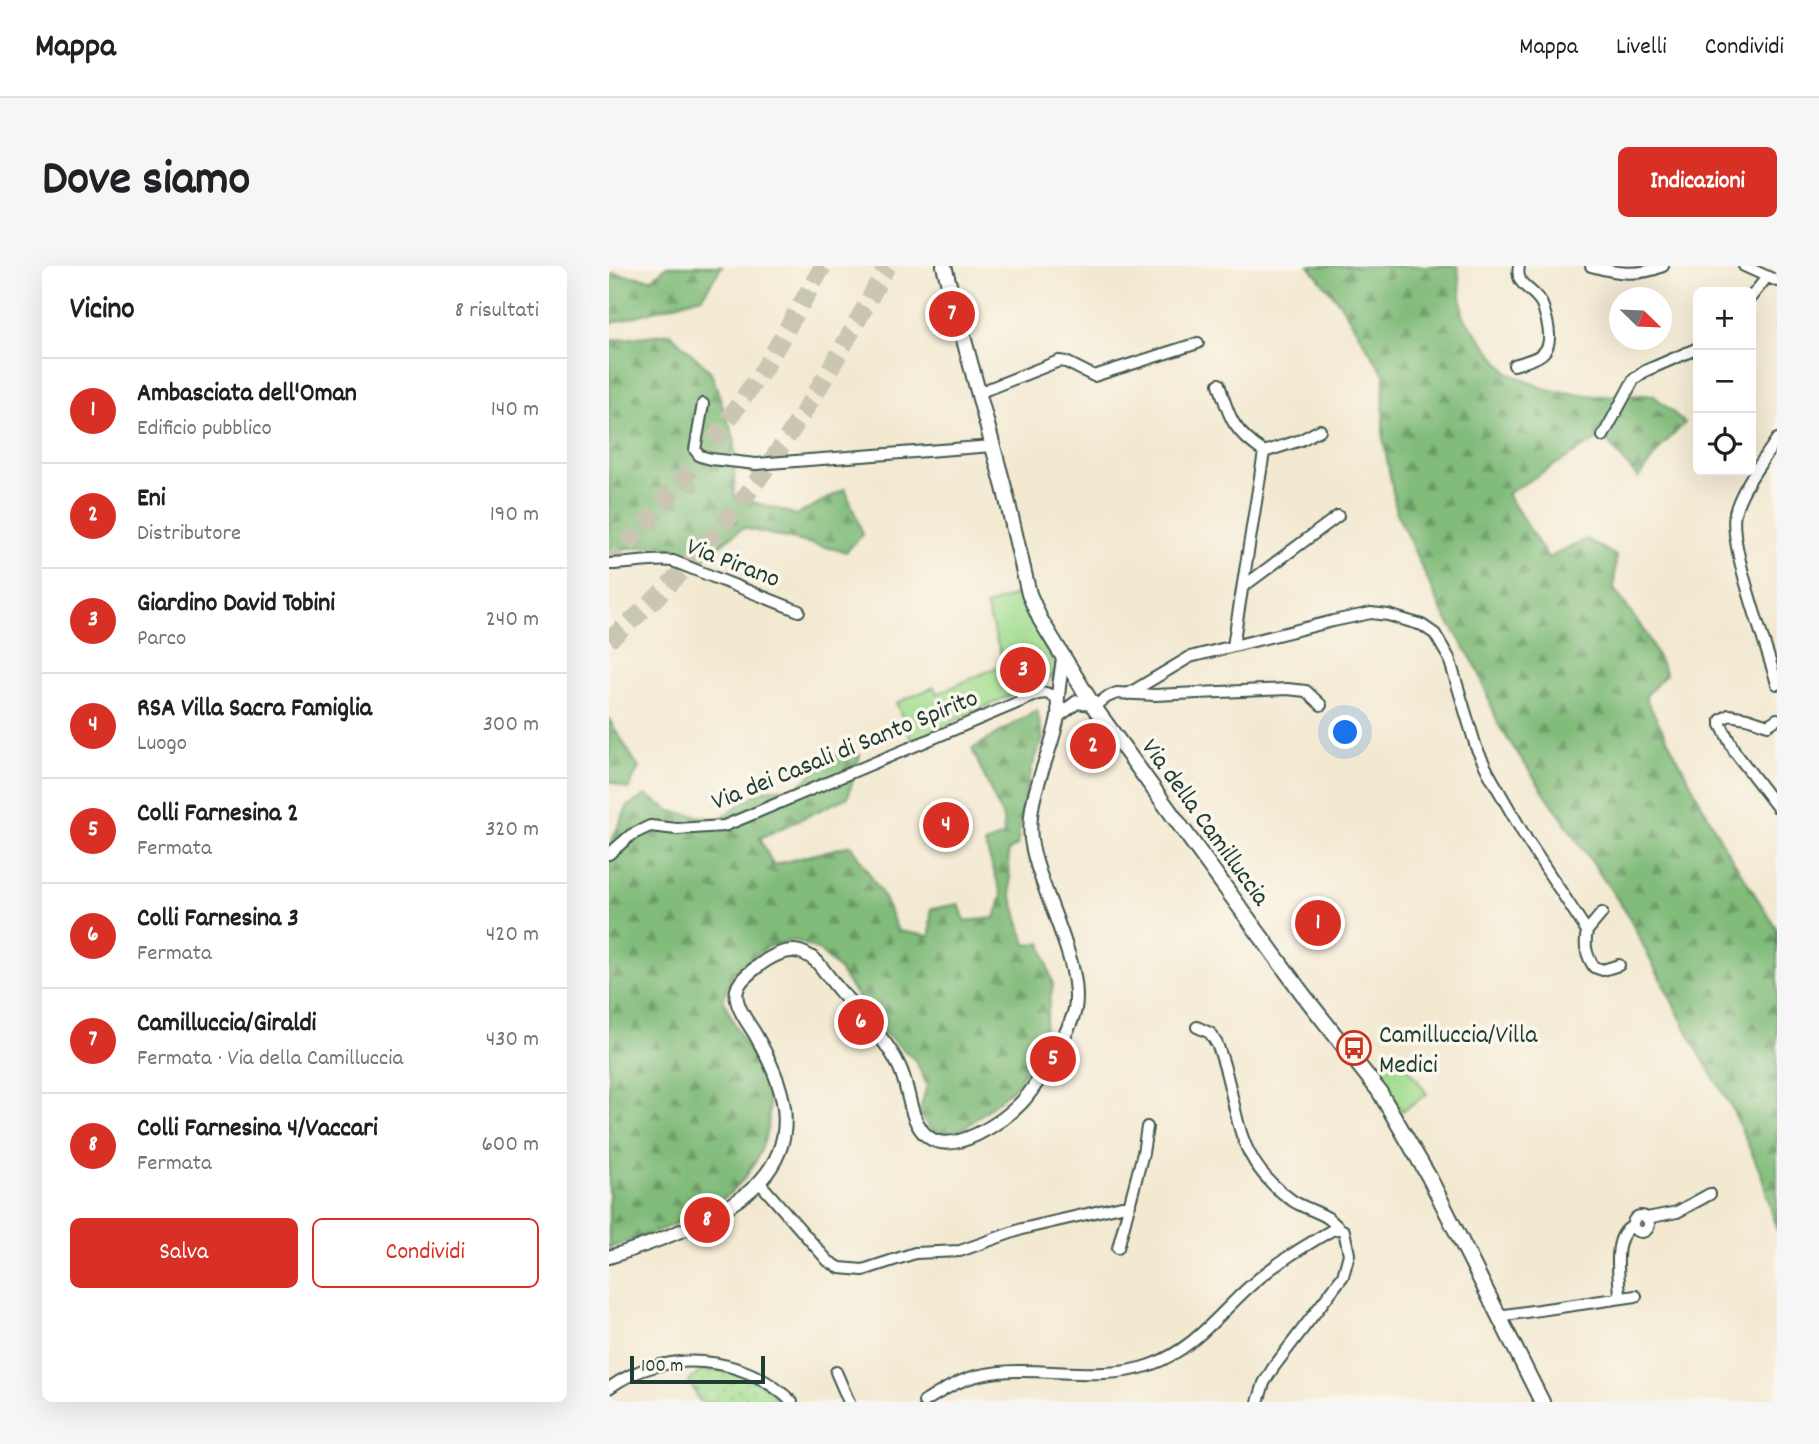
<!DOCTYPE html>
<html lang="it">
<head>
<meta charset="utf-8">
<style>
  :root { --surface:#fff; --page:#f6f6f6; --text:#202124; --muted:#757577; --line:#e0e0e0; --accent:#d93025 }
  body { margin:0; font-family:Dekko,sans-serif; background:var(--page); color:var(--text) }
  .controls { position:absolute; right:21px; top:21px; display:grid; overflow:hidden; border-radius:10px; box-shadow:0 7px 28px #0002 }
  .controls button { width:63px; height:63px; display:grid; place-items:center; padding:0; border:0; border-bottom:2px solid var(--line); background:var(--surface); color:var(--text); font:35px sans-serif }
  .compass { position:absolute; left:1000px; top:21px; width:63px; height:63px; border-radius:50%; background:var(--surface); box-shadow:0 7px 28px #0002; rotate:113deg }
  .scale { position:absolute; left:21px; bottom:18px; width:135px; box-sizing:border-box; padding-left:7px; border:4px solid #1f3d34; border-top:0; font-size:19px; line-height:24px; white-space:nowrap; color:#1f3d34; -webkit-text-stroke:5px #fbf7ec; paint-order:stroke }
  .you { position:absolute; left:737px; top:467px; width:24px; height:24px; margin:-18px; border:5px solid #fff; border-radius:50%; background:#1a73e8; box-shadow:0 0 0 10px #1a73e833 }
  .badge { display:grid; place-items:center; width:46px; height:46px; border-radius:50%; background:var(--accent); color:#fff; font-size:23px; font-weight:700 }
  .pin { position:absolute; translate:-50% -50%; border:4px solid #fff; box-shadow:0 2px 7px #0006 }
  .list { margin:0; padding:0; list-style:none }
  h2 { display:flex; justify-content:space-between; align-items:center; height:91px; margin:0; padding:0 28px; font-size:30px }
  h2 small { font-size:23px; font-weight:400; color:var(--muted) }
  .list li { display:grid; grid-template-columns:46px 1fr auto; gap:21px; align-items:center; box-sizing:border-box; height:105px; padding:0 28px; border-top:2px solid var(--line) }
  .list b { display:block; font-size:26px; white-space:nowrap }
  .list p { margin:0; font-size:23px; white-space:nowrap; color:var(--muted) }
  .list em { font-size:23px; font-style:normal; color:var(--muted) }
  .actions { display:flex; gap:14px; padding:21px 28px }
  .actions a { flex:1; padding:16px 0; border:2px solid var(--accent); border-radius:10px; text-align:center; font-size:24px; color:var(--accent) }
  .actions .main { background:var(--accent); color:#fff }
  .icon { flex:none; width:38px; height:38px; fill:none; stroke:currentColor; stroke-width:2; stroke-linecap:round; stroke-linejoin:round }
  .map { position:relative; flex:none; width:1168px; height:1136px; overflow:hidden; border-radius:10px }
  header { display:flex; align-items:center; gap:42px; box-sizing:border-box; height:98px; padding:0 35px; background:var(--surface); border-bottom:2px solid var(--line) }
  header strong { font-size:33px }
  nav { display:flex; gap:38px; margin-inline-start:auto; font-size:24px }
  .intro { display:flex; align-items:center; justify-content:space-between; box-sizing:border-box; height:168px; padding:0 42px }
  h1 { margin:0; font-size:49px }
  .button { padding:18px 32px; border-radius:10px; background:var(--accent); color:#fff; font-size:24px; font-weight:700 }
  main { display:flex; gap:42px; padding:0 42px }
  aside { flex:1; background:var(--surface); border-radius:10px; box-shadow:0 7px 28px #0002 }
  .map>svg:first-child { display:block }
  .grass { fill:url(#grass-dots); stroke:#608d62; stroke-width:2 }
  .forest { fill:url(#forest-firs); stroke:#507c57; stroke-width:2 }
  .garden { fill:#a2dd8f; stroke:#608d62; stroke-width:2 }
  .lines { fill:none; stroke-linecap:round; stroke-linejoin:round }
  .trunk-tunnel { stroke:#c9c7b2; stroke-width:18; stroke-dasharray:18 9; stroke-linecap:butt }
  .minor-casing { stroke:#3f574c; stroke-width:14 }
  .tertiary-casing { stroke:#3f574c; stroke-width:16 }
  .secondary-casing { stroke:#3f574c; stroke-width:18 }
  .minor { stroke:#fff; stroke-width:10 }
  .tertiary { stroke:#fff; stroke-width:12 }
  .secondary { stroke:#fff; stroke-width:14 }
  .labels { text-anchor:middle; stroke-width:7; stroke-linejoin:round; paint-order:stroke }
  .street-label { font-size:26px; fill:#1f3d34; stroke:#fbf7ec }
  .poi-label { font-size:26px; fill:#1f3d34; stroke:#fbf7ec; text-anchor:start }
</style>
</head>
<body>
<header>
<strong>Mappa</strong>
<nav><a>Mappa</a><a>Livelli</a><a>Condividi</a></nav>
</header>
<div class="intro"><h1>Dove siamo</h1><a class="button">Indicazioni</a></div>
<main>
<aside>
<h2>Vicino<small>8 risultati</small></h2>
<ul class="list">
<li><span class="badge">1</span><div><b>Ambasciata dell'Oman</b><p>Edificio pubblico</p></div><em>140 m</em></li>
<li><span class="badge">2</span><div><b>Eni</b><p>Distributore</p></div><em>190 m</em></li>
<li><span class="badge">3</span><div><b>Giardino David Tobini</b><p>Parco</p></div><em>240 m</em></li>
<li><span class="badge">4</span><div><b>RSA Villa Sacra Famiglia</b><p>Luogo</p></div><em>300 m</em></li>
<li><span class="badge">5</span><div><b>Colli Farnesina 2</b><p>Fermata</p></div><em>320 m</em></li>
<li><span class="badge">6</span><div><b>Colli Farnesina 3</b><p>Fermata</p></div><em>420 m</em></li>
<li><span class="badge">7</span><div><b>Camilluccia/Giraldi</b><p>Fermata · Via della Camilluccia</p></div><em>430 m</em></li>
<li><span class="badge">8</span><div><b>Colli Farnesina 4/Vaccari</b><p>Fermata</p></div><em>600 m</em></li>
</ul>
<div class="actions"><a class="main">Salva</a><a>Condividi</a></div>
</aside>
<div class="map">
<svg width="1168" height="1136" viewBox="0 0 1168 1136">
  <defs>
    <pattern id="grass-dots" width="8" height="8" patternUnits="userSpaceOnUse" patternTransform="scale(1.75)"><rect width="8" height="8" fill="#a2dd8f"/><path d="M2 2h.1M6 6h.1" fill="none" stroke="#83b476" stroke-width="1.8" stroke-linecap="round"/></pattern>
    <pattern id="forest-firs" width="22" height="20" patternUnits="userSpaceOnUse" patternTransform="scale(1.75)"><rect width="22" height="20" fill="#81bc7a"/><path d="M5 1l3.5 6h-7zM16 11l3.5 6h-7z" fill="#699a65"/></pattern>
  </defs>
  <rect width="100%" height="100%" fill="#fbf7ec"/>
  <filter id="ink" filterUnits="userSpaceOnUse"><feTurbulence type="fractalNoise" baseFrequency=".0143" numOctaves="2"/><feDisplacementMap in="SourceGraphic" scale="14" xChannelSelector="R" yChannelSelector="G"/><feConvolveMatrix kernelMatrix="1 2 1 2 8 2 1 2 1" color-interpolation-filters="sRGB"/></filter>
  <filter id="wash" filterUnits="userSpaceOnUse"><feTurbulence type="fractalNoise" baseFrequency=".00686" numOctaves="4" result="noise"/><feDisplacementMap in="SourceGraphic" scale="28" xChannelSelector="R" yChannelSelector="G"/><feGaussianBlur stdDeviation="1.57" result="paint"/><feColorMatrix in="noise" values="0 0 0 0 0 0 0 0 0 0 0 0 0 0 0 0 0 1.4 0 .05"/><feComposite in="paint" operator="in"/></filter>
  <g filter="url(#wash)">
    <rect width="100%" height="100%" fill="#f3e9d1"/>
    <path class="grass" d="M113 1104C135 1110 161 1118 176 1136H91L80 1115 92 1105Z"/>
    <path class="forest" d="M58 0H113L93 31 0 58V7L43 13Z
      M700 0H849L854 50 899 107 939 124 987 130 1044 129 1076 157 1055 178 1029 212 994 170 898 228 939 292 978 273 1007 290 1005 323 1038 369 1057 408 1036 431 1115 580 1168 663V965L1152 908 1123 842 1086 780 1017 646 890 460 868 402 833 345 788 248 774 172 775 108 730 36Z
      M61 67 102 106 126 175 125 230 188 249 236 223 254 268 237 286 134 262 89 295 53 279 0 284V75Z
      M428 444 434 473 423 501 415 534 408 580 399 585 402 628 417 679 432 677 444 719 433 775 407 820 357 861 337 869 321 863 310 848 318 819 306 794 273 765 229 703 211 685 186 674 158 681 124 707 114 734C121 747 126 760 133 773 139 784 147 794 152 805 175 857 147 916 100 942 68 959 34 970 0 982V580L19 540 37 529 62 545 109 554 152 524 187 522 223 490 251 489 239 531 151 572 164 599 242 579 273 628 289 665 321 670 322 643 350 638 356 655 386 652 393 630 376 578 395 569 394 552 363 483Z
      M0 453 30 502 19 523 0 515Z"/>
    <path class="garden" d="M414 326 432 374 447 400V408L303 475 287 437 325 421 328 428 395 398 377 340Z
      M789 786 818 828 793 845 765 803Z"/>
  </g>
  <g filter="url(#ink)">
    <g class="lines">
      <path class="trunk-tunnel" d="M0 300 95 188 156 101 214 0
        M0 374C125 270 203 142 278 0"/>
      <g class="minor-casing">
        <path id="minor" d="M982 0C1007 7 1029 11 1054 0
          M1135 0 1168 15
          M1142 31 1158 11
          M905 99C932 91 946 88 938 55 936 49 935 40 931 35 922 21 906 20 910 0
          M610 118C620 152 625 166 655 186
          M369 127 450 95 457 96 485 110 589 77
          M94 138 86 184 91 190 102 193 147 198 384 180
          M994 170 1025 113 1036 105 1089 82
          M1168 173C1155 193 1131 224 1126 247 1119 279 1158 381 1168 418
          M0 298C22 298 42 293 64 295L190 345
          M635 320 729 250
          M624 380 655 186 692 174 711 164
          M519 428 581 391 724 355 762 347 779 349 813 359 826 368 840 392 867 481 879 506 918 574 978 665 993 647
          M485 441 498 431 508 427 546 429 678 423 697 425 712 439
          M1168 453 1159 459 1138 452 1120 449 1112 454V459L1126 486 1168 541
          M0 588 22 569 41 560 68 563 115 560 429 428 437 427 449 432
          M978 665C975 679 977 689 985 701L994 704 1010 699
          M588 761 601 767 608 778C633 841 619 890 684 935 695 942 708 945 719 952 725 956 728 962 735 965L740 988 734 1010 664 1102 655 1117 649 1136
          M150 916 219 995 231 1002 254 1004 306 987 351 985 413 963 521 938
          M1024 958a8 8 0 1 1 16 0a8 8 0 1 1-16 0Z
          M1038 952 1068 946 1101 928
          M509 982 534 887 538 861
          M1011 1032C1011 1012 1001 970 1024 960
          M889 1050 1027 1030
          M227 1106 240 1136
          M0 1122C55 1082 135 1088 183 1136
          M315 1136C333 1125 351 1113 372 1109 425 1097 488 1118 541 1099 584 1084 608 1050 640 1021 665 998 694 981 723 964L729 963"/>
      </g>
      <g class="tertiary-casing">
        <path id="tertiary" d="M449 450 468 436 483 438
          M0 991C45 977 120 950 152 914 194 867 173 815 146 768 140 758 130 746 128 734 126 726 129 718 136 711 149 699 172 681 191 686 197 688 203 691 208 696 216 705 223 716 231 725 251 748 277 773 290 800 301 821 299 854 318 870 343 891 394 856 412 837 426 823 458 769 464 750 480 706 428 622 422 573 417 530 442 491 449 450 450 444 448 437 449 431 450 418 452 406 454 393"/>
      </g>
      <g class="secondary-casing">
        <path id="secondary" d="M335 0 396 225 420 328 431 353 485 441 693 727 770 825 820 911 933 1136"/>
      </g>
      <use href="#minor" class="minor"/>
      <use href="#tertiary" class="tertiary"/>
      <use href="#secondary" class="secondary"/>
    </g>
  </g>
  <defs>
    <g id="bus-ring" transform="scale(1.75)"><circle r="9.5" fill="#fbf7ec" stroke="#c8321e" stroke-width="1.5"/><path d="M-5-6H5V4H4V6H2V4H-2V6H-4V4H-5ZM-3.5-4V0h7V-4ZM-3.5 1.2v1.5H-2V1.2ZM2 1.2v1.5H3.5V1.2Z" fill="#c8321e"/></g>
  </defs>
  <g fill-rule="evenodd">
    <use href="#bus-ring" x="745" y="782"/>
  </g>
  <g class="labels">
    <g class="street-label">
      <text transform="translate(125 295) rotate(21)" y="9">Via Pirano</text>
      <text transform="translate(235 482) rotate(-22)" y="9">Via dei Casali di Santo Spirito</text>
      <text transform="translate(598 555) rotate(54)" y="9">Via della Camilluccia</text>
    </g>
    <g class="poi-label">
      <text x="770" y="776">Camilluccia/Villa<tspan x="770" dy="30">Medici</tspan></text>
    </g>
  </g>
</svg>
<div class="controls">
<button>+</button>
<button>−</button>
<button><svg class="icon" aria-label="locate" viewBox="0 0 24 24"><circle cx="12" cy="12" r="6"/><path d="M12 2v4M12 18v4M2 12h4M18 12h4"/></svg></button>
</div>
<svg class="compass" viewBox="-18 -18 36 36"><path d="M0-13l5 13h-10z" fill="#e53935"/><path d="M0 13l5-13h-10z" fill="#757577"/></svg>
<div class="scale">100 m</div>
<div class="you"></div>
<div class="pin badge" style="left:709px;top:657px">1</div>
<div class="pin badge" style="left:484px;top:480px">2</div>
<div class="pin badge" style="left:414px;top:404px">3</div>
<div class="pin badge" style="left:337px;top:559px">4</div>
<div class="pin badge" style="left:444px;top:793px">5</div>
<div class="pin badge" style="left:252px;top:756px">6</div>
<div class="pin badge" style="left:343px;top:48px">7</div>
<div class="pin badge" style="left:98px;top:954px">8</div>
</div>
</main>
</body>
</html>
